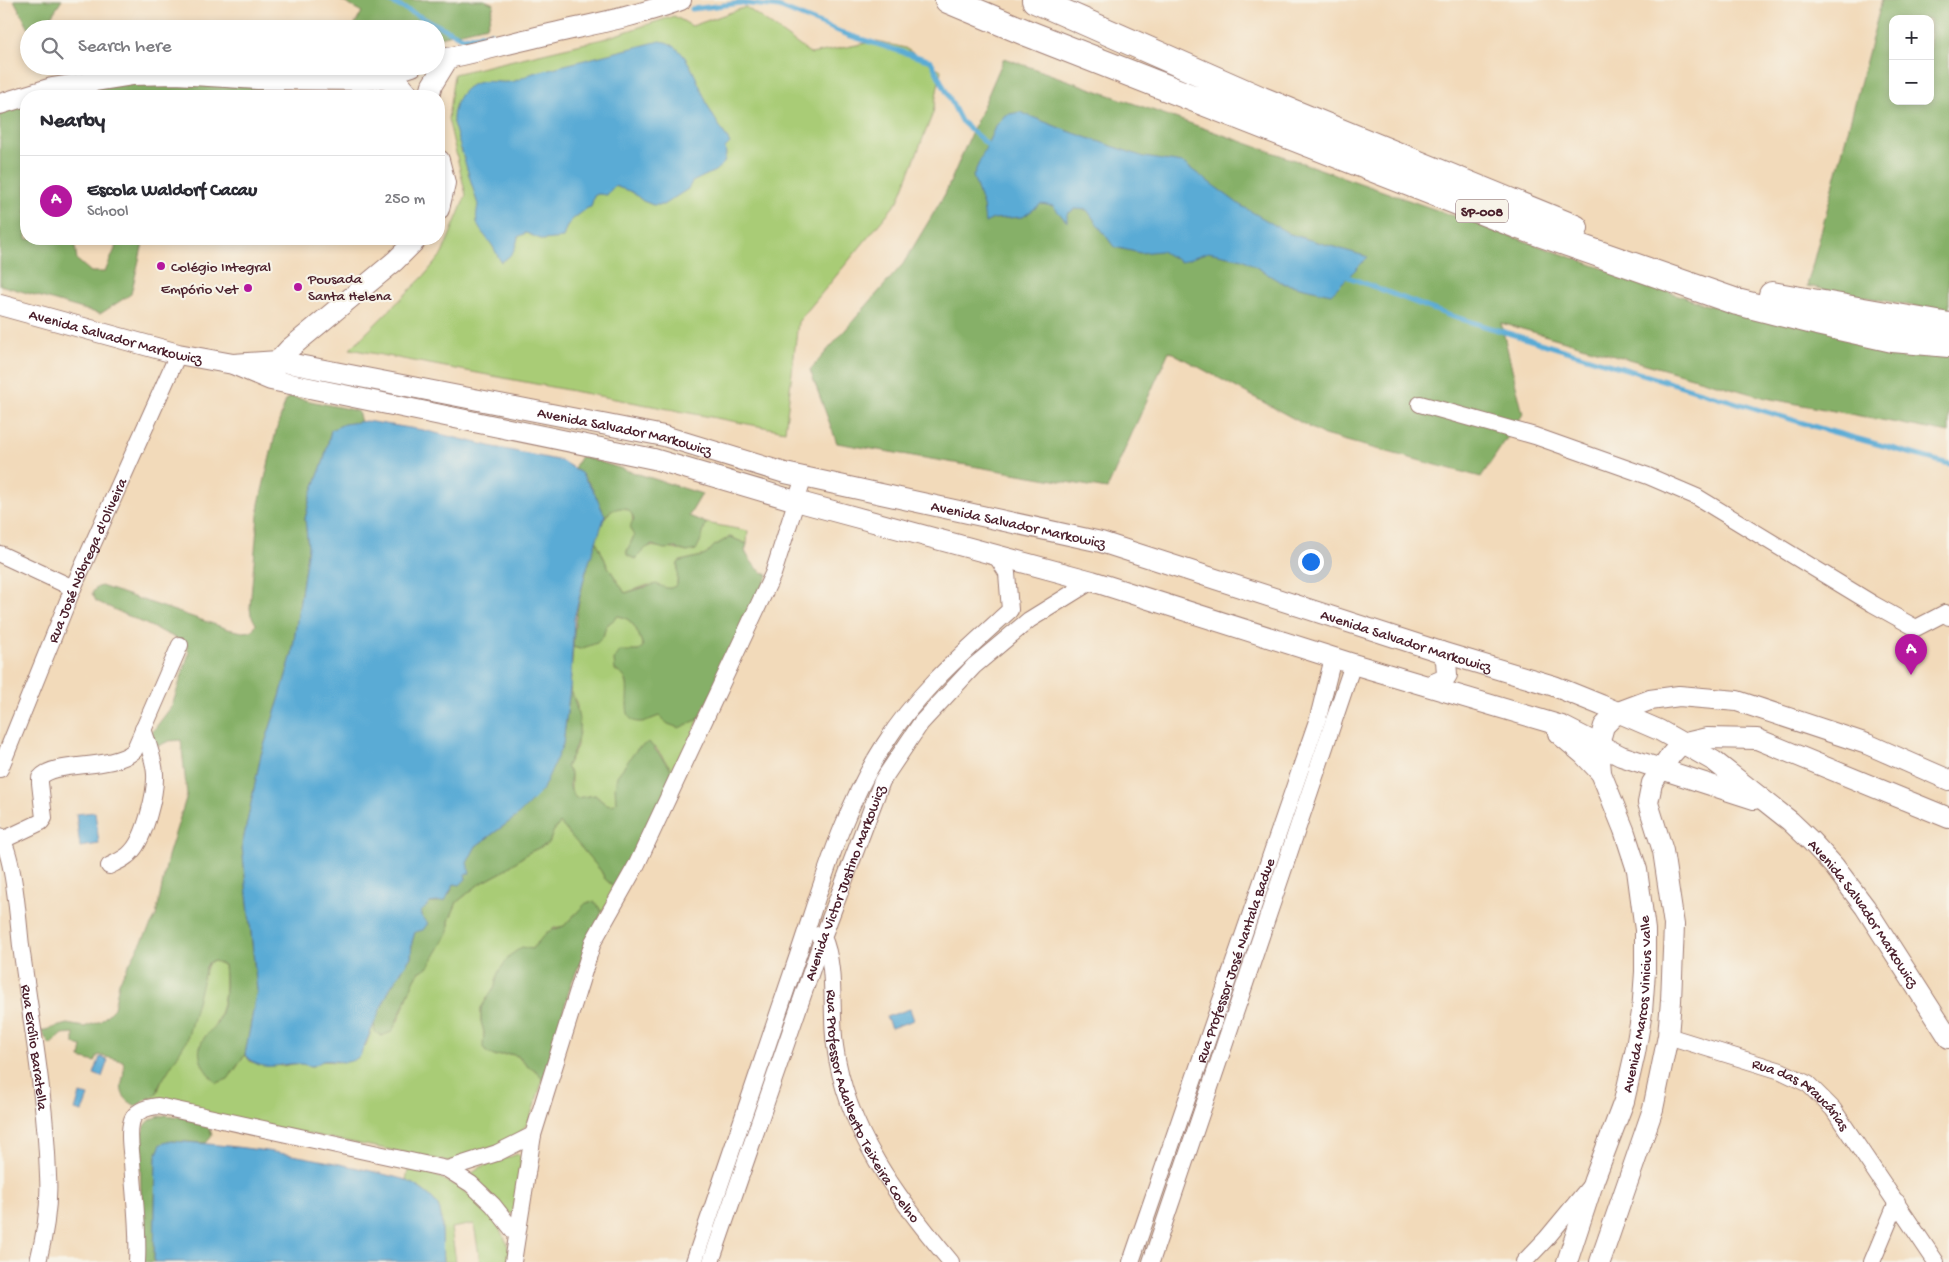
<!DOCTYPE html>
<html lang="en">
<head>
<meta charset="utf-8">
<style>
  :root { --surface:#fff; --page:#f2f2f3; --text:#2b2b33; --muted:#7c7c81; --line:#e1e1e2; --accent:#b5179e }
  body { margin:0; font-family:"Gochi Hand",sans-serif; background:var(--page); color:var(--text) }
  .controls { position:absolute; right:15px; top:15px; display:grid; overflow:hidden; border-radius:10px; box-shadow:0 2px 8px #0003 }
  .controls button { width:45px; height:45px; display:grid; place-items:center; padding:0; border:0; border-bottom:1px solid var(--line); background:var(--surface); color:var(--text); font:25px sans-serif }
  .you { position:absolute; left:1310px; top:561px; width:18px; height:18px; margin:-12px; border:4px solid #fff; border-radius:50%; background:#1a73e8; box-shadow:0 0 0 8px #1a73e833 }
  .badge { display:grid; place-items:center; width:32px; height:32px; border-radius:50%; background:var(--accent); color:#fff; font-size:16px; font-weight:700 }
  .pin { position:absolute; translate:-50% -41px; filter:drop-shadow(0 1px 2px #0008) }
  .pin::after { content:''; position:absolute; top:26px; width:18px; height:15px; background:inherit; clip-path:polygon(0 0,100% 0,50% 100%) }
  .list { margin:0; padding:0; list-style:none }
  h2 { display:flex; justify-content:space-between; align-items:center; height:65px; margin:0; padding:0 20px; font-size:21px }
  h2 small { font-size:16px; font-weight:400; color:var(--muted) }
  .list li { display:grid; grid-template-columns:32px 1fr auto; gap:15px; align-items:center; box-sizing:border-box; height:90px; padding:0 20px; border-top:1px solid var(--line) }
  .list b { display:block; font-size:19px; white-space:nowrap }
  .list p { margin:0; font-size:16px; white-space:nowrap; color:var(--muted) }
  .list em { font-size:16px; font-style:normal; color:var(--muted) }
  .icon { flex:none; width:28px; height:28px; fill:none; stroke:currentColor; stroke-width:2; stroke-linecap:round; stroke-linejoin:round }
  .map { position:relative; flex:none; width:1949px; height:1262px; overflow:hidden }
  .search { position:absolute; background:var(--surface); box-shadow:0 2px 8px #0003; left:20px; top:20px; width:425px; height:55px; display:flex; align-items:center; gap:12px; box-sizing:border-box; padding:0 18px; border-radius:28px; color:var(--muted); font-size:19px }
  .panel { position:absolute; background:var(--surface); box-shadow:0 2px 8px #0003; left:20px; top:90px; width:425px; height:155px; border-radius:20px }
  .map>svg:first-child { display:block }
  .green { fill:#a9cc76; stroke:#7a7650 }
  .forest { fill:#86b067; stroke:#686849; fill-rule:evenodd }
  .water { fill:#5aabd5; stroke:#526580 }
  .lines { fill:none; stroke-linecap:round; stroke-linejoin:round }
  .stream { stroke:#5aabd5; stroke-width:5 }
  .minor-casing { stroke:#9e7c72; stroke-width:18 }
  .tertiary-casing { stroke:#9e7c72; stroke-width:22 }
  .primary-casing { stroke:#9e7c72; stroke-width:28 }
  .minor { stroke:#fff; stroke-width:16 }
  .tertiary { stroke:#fff; stroke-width:20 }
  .primary { stroke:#fff; stroke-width:26 }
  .poi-dot { fill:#b5179e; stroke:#f7f3e8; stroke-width:2 }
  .labels { text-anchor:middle; stroke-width:4.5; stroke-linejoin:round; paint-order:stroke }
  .shield { fill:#f7f3e8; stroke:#7e5f64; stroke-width:1 }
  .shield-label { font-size:14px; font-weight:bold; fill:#4a1f2b }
  .poi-label { font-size:15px; fill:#4a1f2b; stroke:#f7f3e8; text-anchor:start }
  .street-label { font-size:15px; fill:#4a1f2b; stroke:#f7f3e8 }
</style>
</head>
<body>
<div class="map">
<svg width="1949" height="1262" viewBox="0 0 1949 1262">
  <rect width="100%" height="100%" fill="#f7f3e8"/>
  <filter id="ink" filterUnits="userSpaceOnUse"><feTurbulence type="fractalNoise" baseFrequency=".02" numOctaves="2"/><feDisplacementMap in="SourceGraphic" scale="10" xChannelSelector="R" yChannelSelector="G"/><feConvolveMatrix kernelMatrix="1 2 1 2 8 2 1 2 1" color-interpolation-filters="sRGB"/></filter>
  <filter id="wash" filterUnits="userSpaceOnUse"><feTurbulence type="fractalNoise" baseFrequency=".0096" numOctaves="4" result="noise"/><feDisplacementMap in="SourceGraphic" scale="20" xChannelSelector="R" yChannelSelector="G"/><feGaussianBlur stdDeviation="1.12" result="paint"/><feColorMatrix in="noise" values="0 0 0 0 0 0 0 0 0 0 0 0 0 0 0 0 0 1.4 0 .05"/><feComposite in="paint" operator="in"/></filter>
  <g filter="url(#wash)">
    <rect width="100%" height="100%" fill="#f2daba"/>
    <path class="green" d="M746 7 811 54 877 41 905 48 941 70 933 113 898 201 798 322 785 431 350 349 424 276 442 254 466 195 448 119 454 74 603 39 674 16 692 26Z
      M618 507 625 508 632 513 634 536 627 551V555L635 559C639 556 643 550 647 547 650 545 681 550 687 552L701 540 706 523 748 531 747 544 730 537 714 546 706 555 681 561 678 563 677 585 671 589 648 585 625 593 607 565 596 540C601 525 603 514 618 507Z
      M618 616C634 618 638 633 643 646L639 651 631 652 625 678 628 687V697L651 719 659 716 663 720 699 719 676 775 655 747C628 764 613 767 616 803 607 808 603 801 595 795L576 799 571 793V774L566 767 577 746V705L570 688 573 647 580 649 603 637 606 626Z
      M561 822 601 871 605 879 617 889 602 912 595 902 574 915 564 926 554 928 532 949 498 973 495 986 481 1008V1021L484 1032 483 1037 504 1055 510 1054 518 1056C524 1067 537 1069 543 1080L529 1121 516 1138 457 1163 192 1111 161 1098 149 1099 157 1093 209 962 215 961 224 965C227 995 224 1018 203 1040L232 1074 245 1055 251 1062 282 1066 299 1063 311 1066 321 1061 338 1062 365 1047 374 1024 375 1032 398 1021 414 980 449 932V921L457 902 478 885 502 872 528 853 549 843 553 832Z
      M518 1154 522 1158 514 1213 511 1214 507 1212 471 1174 481 1167Z
      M408 1170 432 1174 457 1186 478 1201 492 1215 507 1243 510 1256 509 1262H480L474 1224 451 1228 456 1262H443C442 1248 443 1223 440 1211 436 1197 418 1187 406 1180Z"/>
    <path class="forest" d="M14 0H62L43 29H29Z
      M340 0H484L494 4 487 26 436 38V29H352L362 12Z
      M1882 0H1949V313L1807 286ZM1893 19H1930V101H1893Z
      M1004 58 1707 305 1949 352V433L1766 398 1501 323 1523 414 1481 477 1324 435 1169 351 1107 489 837 443 810 370 903 264 945 194Z
      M160 82 281 87 289 96H48L77 87Z
      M26 103V239H74L77 260 91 272H105L115 249 116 239H144L131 294 100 314 0 285V111Z
      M291 397 353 410 358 412 361 422 345 424 331 430 324 460 311 494 305 519 308 547 292 654 279 700 261 755 242 846 257 990 245 1055 228 1079 217 1083C206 1074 193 1055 203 1040 207 1032 216 1027 219 1018 226 1001 226 983 224 965L215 961 209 962 206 967 187 1040 160 1084 157 1093 136 1106C110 1092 128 1080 123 1061L98 1055 95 1062 80 1058 82 1046 74 1044V1033L63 1034 50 1045 41 1031 67 1024 84 1027 101 1021 114 1008 119 982 156 916 168 856 187 795 181 740 169 741 158 746 150 735 172 706 189 653 186 645 178 639 96 601 92 593 96 588 101 586 228 629 243 632 252 631 256 624 251 615 250 608 259 504 276 431 286 400Z
      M581 456 702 494 689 516 706 523 701 540 696 550 687 552 676 548 664 549 652 545 646 548 635 559 627 555V551L634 536C630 529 629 526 634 519 629 503 614 507 605 516 597 499 591 479 574 468Z
      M730 537 747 544 745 551C750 561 757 571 768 575L699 719 679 728 668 724 659 716C653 718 646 722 641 722 619 724 631 692 626 680 624 675 619 673 615 670L614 659 620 651H639L643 646C638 633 634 618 618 616L606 626 603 637 597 643 580 649 573 647C575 610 584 575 596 540L607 565 625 593 656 584C665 587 667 591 677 585L678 563 681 561 706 555 714 546Z
      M570 688C583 723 583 734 566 767L571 774C569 784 569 791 576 798L595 795C602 801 607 808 616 803L615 787 617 776 637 749 649 742 676 775 617 889 605 879 601 871 560 823 553 832 549 843 528 853 502 872 478 885 457 902 449 921V931L428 967 419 972 415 979 392 1032 381 1036 375 1032 374 1024 390 988 411 957 412 942 415 932 428 924 423 919 421 912 430 903H436L450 893 454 883 464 874 466 863 476 846 516 817 563 744Z
      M592 902H595L602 912 571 984 543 1080 540 1075 534 1069 528 1067 518 1056 510 1054 494 1056 487 1053 483 1047 484 1032 481 1021V1008L495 986 498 973 509 956 522 947 532 949 547 932 564 926 586 903Z
      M166 1115C182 1118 209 1116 212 1136L206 1143 170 1141 161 1145 156 1156 154 1262H142L140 1137C147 1121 149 1118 166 1115Z"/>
    <path class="water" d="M660 41C688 43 699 88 710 110 716 122 724 132 730 143L725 148 726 154 724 163 715 171 692 182 688 189 663 205H653L643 201 632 192 614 186 607 195 598 194 594 196 591 207C586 208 585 210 581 213 569 222 567 223 563 238L543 240 526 233 518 237C516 249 512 256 501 262 497 255 494 247 489 241 478 227 474 225 478 205L453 123C452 106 461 85 481 82 492 80 504 84 515 81 521 79 527 75 533 73Z
      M1020 112 1065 130 1144 157 1183 163 1240 205 1290 234 1368 257 1331 294 1282 283 1243 259 1208 252 1181 262 1161 251 1140 253 1114 247 1087 210 1075 209 1067 214V222L1053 206 1041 204 1023 217 993 219 985 223 983 206 973 176 995 127 1005 115Z
      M366 421 423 430 494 447 562 461 581 473 594 492 605 516 586 571 574 619 570 688 563 744 542 791 516 817 476 846 467 863 470 873 465 874 466 879 460 885 454 884 445 901 430 903 421 912 423 919 428 923 423 930 415 932 412 942 411 957 390 988 360 1056C346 1067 338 1059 323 1061 319 1062 316 1066 312 1066 308 1066 304 1064 300 1064 279 1062 263 1075 245 1055L257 990 242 846 261 755 279 700 292 654 308 547 305 519 311 494 324 460 331 430 344 424Z
      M95 812 99 844 80 847 76 814Z
      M910 1009 914 1020 891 1028 886 1017Z
      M100 1057 108 1060 102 1077 94 1074Z
      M80 1094 88 1096 82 1112 75 1110Z
      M170 1141C250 1146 329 1159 406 1180 418 1187 436 1197 440 1211 443 1222 442 1249 443 1262H154L156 1156 161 1144Z"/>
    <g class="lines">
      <path class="stream" d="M387 0 463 38 491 33
        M692 9 741 3 779 7 848 35 931 61 961 121 991 148
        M1343 275 1445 314 1826 430 1949 464"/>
    </g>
  </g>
  <g filter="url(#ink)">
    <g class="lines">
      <g class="minor-casing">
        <g id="minor">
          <path d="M1420 404 1535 436 1648 476 1697 497 1873 604 1916 628 1945 613 1949 617"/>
          <path d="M0 554 73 588"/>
          <path id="s1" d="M0 769 73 588 178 354"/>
          <path id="s2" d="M0 836C14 855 18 920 21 946 31 1021 46 1101 48 1176 50 1205 45 1234 38 1262"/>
          <path d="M3 840 41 822 44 818 40 783V778C54 760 111 771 134 751L180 645"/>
          <path d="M109 866C117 862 127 858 132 851 145 837 156 793 155 774 154 759 148 743 143 729"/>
          <path id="s3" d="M818 935 823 937C837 968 830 1012 835 1046 846 1130 898 1199 951 1262"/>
          <path id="s4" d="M1668 1036 1781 1071 1808 1084 1833 1109 1936 1262"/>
          <path d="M447 1169 497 1153 533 1135"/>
          <path d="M137 1262C139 1229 134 1195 132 1162 131 1149 128 1132 132 1120 136 1110 149 1107 158 1106L447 1169 471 1184 493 1205 516 1234"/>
          <path d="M513 1262 533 1135 593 942 637 864 773 574 804 477"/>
          <path d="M694 1262C728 1162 762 1061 796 961 821 888 842 810 884 745 917 692 965 651 1010 610L1007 573 995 554"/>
          <path id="s5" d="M711 1262 823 937 882 781 921 723 974 666 1029 620 1092 581"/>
          <path id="s6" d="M1131 1262 1318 718 1333 658"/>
          <path d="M1151 1262 1353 664"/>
          <path d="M1524 1262 1546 1239 1590 1186"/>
          <path d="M1872 1262 1897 1202"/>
        </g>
      </g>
      <g class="tertiary-casing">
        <g id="tertiary">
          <path d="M436 60C469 55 501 45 533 38 582 26 633 18 681 0"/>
          <path d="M383 79 399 83 410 96"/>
          <path d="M429 96 432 85 448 59"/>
          <path d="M0 104 52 88 133 75 176 74 258 79 366 80 383 79 394 72 412 66"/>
          <path d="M439 160 445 183 439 209"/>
          <path id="s7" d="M0 305 178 354 233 364 271 380 654 459 796 501 1092 581 1353 664 1562 726 1621 756 1754 799"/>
          <path id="s8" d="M233 364 278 361 664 436 785 473 1101 542 1441 652 1554 686 1601 705 1659 730 1714 761 1790 821 1811 841 1834 866 1865 907 1949 1038"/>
          <path d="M274 370 278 361 289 349 395 261 417 239"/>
          <path d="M1429 686 1443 680 1447 675 1446 660 1441 652"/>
          <path d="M1558 733 1583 754 1601 773"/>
          <path id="s9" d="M1567 1262 1594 1180 1624 1101 1635 1053 1642 1012 1645 972V930L1637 870 1624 830 1601 773 1599 744 1604 726 1618 712 1650 700 1679 696 1737 701 1867 744 1949 780"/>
          <path d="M1600 1262 1653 1109 1668 1036 1671 1001 1674 925 1663 851 1648 803 1652 783 1671 755 1681 744 1707 738 1757 739 1949 818"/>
        </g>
      </g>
      <g class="primary-casing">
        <path id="primary" d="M948 0 1027 33 1519 226 1737 302 1817 322 1893 339 1949 344
          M1035 0 1262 100 1575 228
          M1772 295 1949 326"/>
      </g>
      <use href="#minor" class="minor"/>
      <use href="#tertiary" class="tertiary"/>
      <use href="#primary" class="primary"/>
    </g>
  </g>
  <g class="poi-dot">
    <circle cx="161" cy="266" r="5"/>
    <circle cx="298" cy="287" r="5"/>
    <circle cx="248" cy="288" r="5"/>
  </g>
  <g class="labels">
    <rect class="shield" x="1456" y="199.5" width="52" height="23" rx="4"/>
    <g class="shield-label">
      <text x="1482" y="216">SP-008</text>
    </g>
    <g class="poi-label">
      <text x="171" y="271">Colégio Integral</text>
      <text x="308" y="283">Pousada<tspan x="308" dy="17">Santa Helena</tspan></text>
      <text x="238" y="293" text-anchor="end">Empório Vet</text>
    </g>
    <g class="street-label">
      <text dy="5" stroke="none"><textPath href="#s7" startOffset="120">Avenida Salvador Markowicz</textPath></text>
      <text dy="5" stroke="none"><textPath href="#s8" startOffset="399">Avenida Salvador Markowicz</textPath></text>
      <text dy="5" stroke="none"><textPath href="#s8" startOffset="804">Avenida Salvador Markowicz</textPath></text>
      <text dy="5" stroke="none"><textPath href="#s1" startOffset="226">Rua José Nóbrega d'Oliveira</textPath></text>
      <text dy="5" stroke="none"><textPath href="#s8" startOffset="1209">Avenida Salvador Markowicz</textPath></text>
      <text dy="5" stroke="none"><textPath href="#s5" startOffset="402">Avenida Victor Justino Markowicz</textPath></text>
      <text dy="5" stroke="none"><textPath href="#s8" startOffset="1756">Avenida Salvador Markowicz</textPath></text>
      <text dy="5" stroke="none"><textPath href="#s6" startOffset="319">Rua Professor José Nantala Badue</textPath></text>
      <text dy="5" stroke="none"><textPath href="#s9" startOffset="269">Avenida Marcos Vinicius Valle</textPath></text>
      <text dy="5" stroke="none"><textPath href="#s2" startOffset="215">Rua Ercílio Baratella</textPath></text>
      <text dy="5" stroke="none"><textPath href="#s4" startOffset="148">Rua das Araucárias</textPath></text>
      <text dy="5" stroke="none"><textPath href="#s3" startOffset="185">Rua Professor Adalberto Teixeira Coelho</textPath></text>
    </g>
  </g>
</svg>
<div class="controls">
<button>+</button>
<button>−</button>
</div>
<div class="you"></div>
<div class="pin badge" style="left:1911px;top:675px">A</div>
<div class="search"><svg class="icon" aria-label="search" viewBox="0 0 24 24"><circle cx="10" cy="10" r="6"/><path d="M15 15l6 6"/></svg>Search here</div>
<section class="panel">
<h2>Nearby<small></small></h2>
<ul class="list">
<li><span class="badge">A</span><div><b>Escola Waldorf Cacau</b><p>School</p></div><em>250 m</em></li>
</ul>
</section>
</div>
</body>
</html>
